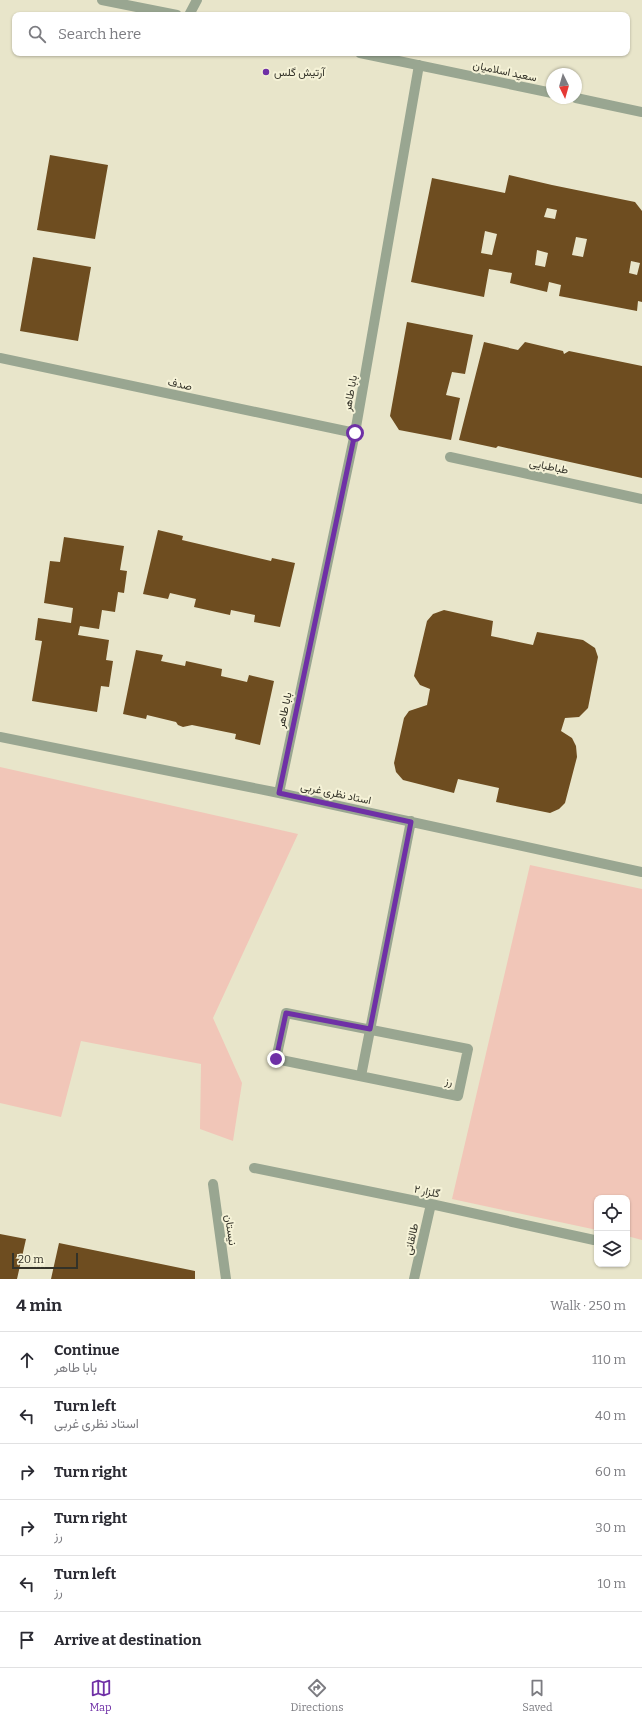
<!DOCTYPE html>
<html lang="en">
<head>
<meta charset="utf-8">
<style>
  :root { --surface:#fff; --page:#f7f7f7; --text:#2b2b33; --muted:#7c7c81; --line:#e1e1e2; --accent:#6f30a6 }
  body { margin:0; font-family:Bitter,Vazirmatn,serif; background:var(--page); color:var(--text) }
  .controls { position:absolute; right:12px; bottom:12px; display:grid; overflow:hidden; border-radius:8px; box-shadow:0 1px 3px #0004 }
  .controls button { width:36px; height:36px; display:grid; place-items:center; padding:0; border:0; border-bottom:1px solid var(--line); background:var(--surface); color:var(--text); font:20px sans-serif }
  .compass { position:absolute; left:546px; top:68px; width:36px; height:36px; border-radius:50%; background:var(--surface); box-shadow:0 1px 3px #0004; rotate:175deg }
  .scale { position:absolute; left:12px; bottom:10px; width:66px; box-sizing:border-box; padding-left:4px; border:2px solid #333228; border-top:0; font-size:11px; line-height:14px; white-space:nowrap; color:#333228; -webkit-text-stroke:3px #f5f2d7; paint-order:stroke }
  .stop { position:absolute; width:12px; height:12px; margin:-9px; border:3px solid #6f30a6; border-radius:50%; background:#fff }
  .stop.end { background:#6f30a6; border-color:#fff; box-shadow:0 1px 4px #0008 }
  .list { margin:0; padding:0; list-style:none }
  h2 { display:flex; justify-content:space-between; align-items:center; height:52px; margin:0; padding:0 16px; font-size:17px }
  h2 small { font-size:13px; font-weight:400; color:var(--muted) }
  .list li { display:grid; grid-template-columns:26px 1fr auto; gap:12px; align-items:center; box-sizing:border-box; height:56px; padding:0 16px; border-top:1px solid var(--line) }
  .list b { display:block; font-size:15px; white-space:nowrap }
  .list p { margin:0; font-size:13px; white-space:nowrap; color:var(--muted) }
  .list em { font-size:13px; font-style:normal; color:var(--muted) }
  .icon { flex:none; width:22px; height:22px; fill:none; stroke:currentColor; stroke-width:2; stroke-linecap:round; stroke-linejoin:round }
  .map { position:relative; flex:none; width:642px; height:1279px; overflow:hidden }
  .search { position:absolute; background:var(--surface); box-shadow:0 1px 3px #0004; left:12px; right:12px; top:12px; height:44px; display:flex; align-items:center; gap:10px; box-sizing:border-box; padding:0 14px; border-radius:8px; color:var(--muted); font-size:15px }
  .sheet { height:388px; background:var(--surface) }
  nav { display:flex; justify-content:space-around; align-items:center; box-sizing:border-box; height:56px; border-top:1px solid var(--line); background:var(--surface); font-size:11px; color:var(--muted) }
  nav a { display:grid; justify-items:center; gap:2px }
  nav .on { color:var(--accent) }
  .map>svg:first-child { display:block }
  .green { fill:#f1c6b8 }
  .building { fill:#6e4d20; fill-rule:evenodd }
  .lines { fill:none; stroke-linecap:round; stroke-linejoin:round }
  .minor { stroke:#99a691; stroke-width:10 }
  .route { stroke:#6f30a6; stroke-width:5 }
  .poi-dot { fill:#6f30a6; stroke:#f5f2d7; stroke-width:1.5 }
  .labels { text-anchor:middle; stroke-width:4; stroke-linejoin:round; paint-order:stroke }
  .street-label { font-size:11px; fill:#333228; stroke:#f5f2d7 }
  .poi-label { font-size:11px; fill:#333228; stroke:#f5f2d7; text-anchor:start }
</style>
</head>
<body>
<div class="map">
<svg width="642" height="1279" viewBox="0 0 642 1279">
  <rect width="100%" height="100%" fill="#e8e5ca"/>
  <path class="green" d="M0 767 298 834 213 1018 242 1083 233 1141 200 1129 201 1064 81 1041 61 1117 0 1103Z
    M530 865 642 889V1240L627 1236V1198H597V1230L452 1199Z"/>
  <path class="building" d="M50 155 108 165 95 239 37 230Z
    M509 175 552 185 635 202 642 211V302L638 301 637 311 559 296 561 285 549 282 547 292 510 283 512 273 489 269 484 297 411 282 432 178 505 193ZM547 208 557 210 555 219 544 217ZM485 231 497 234 492 255 481 253ZM576 237 587 239 583 257 572 255ZM537 250 548 253 545 267 535 265ZM631 261 640 263 637 275 629 273Z
    M33 257 91 267 78 341 20 331Z
    M407 322 473 335 465 374 452 372 446 395 460 398 451 440 399 430 390 416Z
    M484 342 518 350 525 342 563 351 564 354 569 351 642 366V478L498 446 496 448 459 440Z
    M158 530 183 536 182 540 271 561 272 558 295 563 280 627 254 622 255 615 231 610 230 615 194 607 196 599 170 593 168 599 143 594Z
    M64 537 124 546 120 570 127 571 124 593 118 592 115 612 102 610 99 629 80 626 78 635 109 640 106 660 113 661 109 687 101 686 97 712 32 701 42 641 35 640 38 618 71 623 73 608 44 603 50 561 60 562Z
    M444 610 493 621 491 636 533 645 537 632 583 640 595 648 598 657 588 708 579 717 565 718 561 731 572 738 576 746 577 757 565 803 559 809 550 813 496 802 499 788 458 779 454 793 403 780 396 772 394 763 404 718 409 711 427 705 430 689 420 685 414 676 427 621 433 614Z
    M136 650 163 655 161 661 185 666 186 661 222 669 221 676 247 682 249 675 274 681 260 745 235 739 236 734 192 725 183 727 178 725 176 722 147 715 146 719 123 714Z
    M0 1234 26 1239 17 1279H0Z
    M59 1243 195 1271V1279H51Z"/>
  <g class="lines">
    <path class="minor" d="M102 0 177 15
      M189 15 197 0
      M360 53 552 93
      M576 98 642 112
      M0 358 355 433
      M450 457 642 499
      M0 737 279 793 642 872
      M279 793 355 433 419 65
      M286 1013 468 1049 458 1096 276 1059Z
      M361 1076 411 821
      M254 1168 431 1204 594 1240
      M213 1184 226 1279
      M414 1279 431 1204"/>
  </g>
  <g class="lines">
    <path class="route" d="M276 1059 286 1013 370 1029 411 822 279 793 355 433"/>
  </g>
  <circle class="poi-dot" cx="266" cy="72" r="4"/>
  <g class="labels">
    <g class="street-label">
      <text transform="translate(505 71) rotate(12)" y="4">سعید اسلامیان</text>
      <text transform="translate(180 384) rotate(12)" y="4">صدف</text>
      <text transform="translate(350 393) rotate(-80)" y="4">بابا طاهر</text>
      <text transform="translate(549 466) rotate(12)" y="4">طباطبایی</text>
      <text transform="translate(284 710) rotate(-78)" y="4">بابا طاهر</text>
      <text transform="translate(336 793) rotate(12)" y="4">استاد نظری غربی</text>
      <text transform="translate(449 1081) rotate(11)" y="4">رز</text>
      <text transform="translate(427 1191) rotate(12)" y="4">گلزار ۲</text>
      <text transform="translate(231 1230) rotate(82)" y="4">نیستان</text>
      <text transform="translate(411 1239) rotate(-77)" y="4">طالقانی</text>
    </g>
    <g class="poi-label">
      <text x="274" y="76">آرتیش گلس</text>
    </g>
  </g>
</svg>
<div class="controls">
<button><svg class="icon" aria-label="locate" viewBox="0 0 24 24"><circle cx="12" cy="12" r="6"/><path d="M12 2v4M12 18v4M2 12h4M18 12h4"/></svg></button>
<button><svg class="icon" aria-label="layers" viewBox="0 0 24 24"><path d="M12 4l9 5-9 5-9-5zM3 14l9 5 9-5"/></svg></button>
</div>
<svg class="compass" viewBox="-18 -18 36 36"><path d="M0-13l5 13h-10z" fill="#e53935"/><path d="M0 13l5-13h-10z" fill="#7c7c81"/></svg>
<div class="scale">20 m</div>
<div class="stop" style="left:355px;top:433px"></div>
<div class="stop end" style="left:276px;top:1059px"></div>
<div class="search"><svg class="icon" aria-label="search" viewBox="0 0 24 24"><circle cx="10" cy="10" r="6"/><path d="M15 15l6 6"/></svg>Search here</div>
</div>
<section class="sheet">
<h2>4 min<small>Walk · 250 m</small></h2>
<ul class="list">
<li><svg class="icon" aria-label="ahead" viewBox="0 0 24 24"><path d="M12 20V5M6 11l6-6 6 6"/></svg><div><b>Continue</b><p>بابا طاهر</p></div><em>110 m</em></li>
<li><svg class="icon" aria-label="left" viewBox="0 0 24 24"><path d="M17 20v-9H6M10 6l-5 5 5 5"/></svg><div><b>Turn left</b><p>استاد نظری غربی</p></div><em>40 m</em></li>
<li><svg class="icon" aria-label="right" viewBox="0 0 24 24"><path d="M7 20v-9h11M14 6l5 5-5 5"/></svg><div><b>Turn right</b></div><em>60 m</em></li>
<li><svg class="icon" aria-label="right" viewBox="0 0 24 24"><path d="M7 20v-9h11M14 6l5 5-5 5"/></svg><div><b>Turn right</b><p>رز</p></div><em>30 m</em></li>
<li><svg class="icon" aria-label="left" viewBox="0 0 24 24"><path d="M17 20v-9H6M10 6l-5 5 5 5"/></svg><div><b>Turn left</b><p>رز</p></div><em>10 m</em></li>
<li><svg class="icon" aria-label="arrive" viewBox="0 0 24 24"><path d="M6 21V4h12l-3 4 3 4H6"/></svg><div><b>Arrive at destination</b></div></li>
</ul>
</section>
<nav>
<a class="on"><svg class="icon" aria-label="map" viewBox="0 0 24 24"><path d="M3 6l6-2 6 2 6-2v14l-6 2-6-2-6 2zM9 4v14M15 6v14"/></svg>Map</a>
<a><svg class="icon" aria-label="directions" viewBox="0 0 24 24"><path d="M12 3l9 9-9 9-9-9zM9 14v-3h6M13 9l2 2-2 2"/></svg>Directions</a>
<a><svg class="icon" aria-label="saved" viewBox="0 0 24 24"><path d="M7 4h10v16l-5-4-5 4z"/></svg>Saved</a>
</nav>
</body>
</html>
